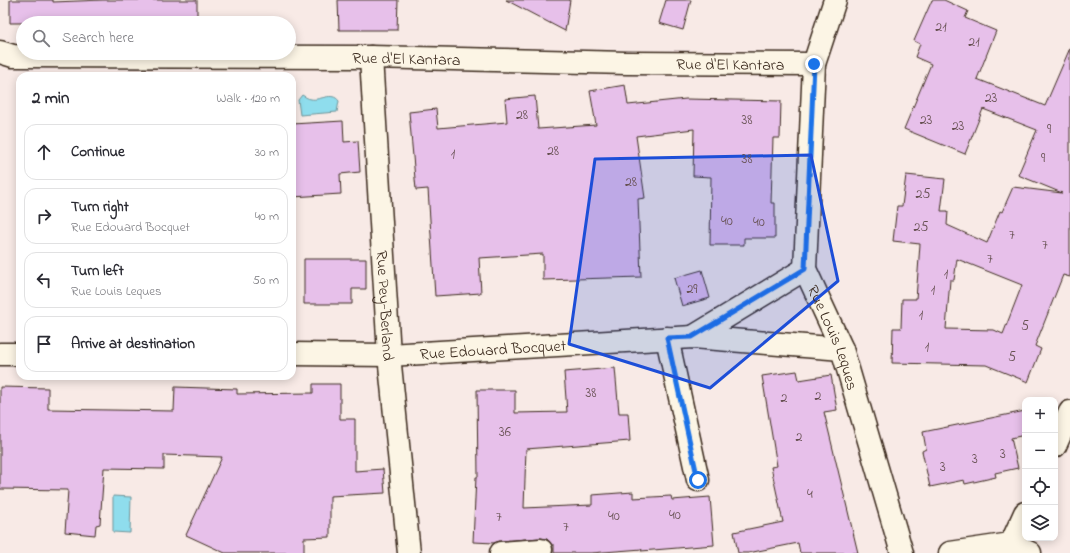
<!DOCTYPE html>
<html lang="en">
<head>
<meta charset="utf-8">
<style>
  :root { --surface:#fff; --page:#f7f7f7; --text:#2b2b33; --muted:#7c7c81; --line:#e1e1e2 }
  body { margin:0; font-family:"Indie Flower",sans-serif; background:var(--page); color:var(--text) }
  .controls { position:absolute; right:12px; bottom:12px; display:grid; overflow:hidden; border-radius:8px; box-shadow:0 2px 10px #0003 }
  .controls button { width:36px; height:36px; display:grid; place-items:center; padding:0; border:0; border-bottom:1px solid var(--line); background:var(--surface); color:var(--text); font:20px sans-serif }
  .stop { position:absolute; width:12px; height:12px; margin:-9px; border:3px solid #1a73e8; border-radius:50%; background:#fff }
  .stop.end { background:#1a73e8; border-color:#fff; box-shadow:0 1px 4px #0008 }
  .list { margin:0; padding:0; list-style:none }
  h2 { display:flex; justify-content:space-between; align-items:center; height:52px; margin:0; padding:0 16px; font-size:17px }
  h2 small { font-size:13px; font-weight:400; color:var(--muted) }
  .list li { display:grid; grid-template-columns:26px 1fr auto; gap:12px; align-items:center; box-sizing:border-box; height:56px; margin:0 8px 8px; padding:0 8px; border:1px solid var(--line); border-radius:12px }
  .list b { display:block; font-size:15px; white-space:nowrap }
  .list p { margin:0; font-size:13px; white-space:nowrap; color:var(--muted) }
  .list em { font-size:13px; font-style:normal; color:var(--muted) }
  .icon { flex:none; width:22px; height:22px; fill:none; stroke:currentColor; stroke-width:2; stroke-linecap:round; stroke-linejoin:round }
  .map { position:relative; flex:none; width:1070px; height:553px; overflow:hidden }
  .search { position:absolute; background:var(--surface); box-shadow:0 2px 10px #0003; left:16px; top:16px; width:280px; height:44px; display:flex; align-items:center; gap:10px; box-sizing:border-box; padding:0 14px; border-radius:22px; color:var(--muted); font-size:15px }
  .panel { position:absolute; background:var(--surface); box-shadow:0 2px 10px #0003; left:16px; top:72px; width:280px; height:308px; border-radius:12px }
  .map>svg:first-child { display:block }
  .water { fill:#8fdded; stroke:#6d959a }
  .building { fill:#e7c0ea; stroke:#3b2a1e; fill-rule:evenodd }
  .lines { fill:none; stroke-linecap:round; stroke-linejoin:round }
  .minor-casing { stroke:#3b2a1e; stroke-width:25 }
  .minor { stroke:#fcf5e5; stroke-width:22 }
  .route { stroke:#1a73e8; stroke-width:5 }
  .marked { fill:#1d4ed8; fill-opacity:0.2; stroke:#1d4ed8; stroke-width:3; stroke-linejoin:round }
  .labels { text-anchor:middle; stroke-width:3; stroke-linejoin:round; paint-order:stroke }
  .number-label { font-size:14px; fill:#665051 }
  .street-label { font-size:16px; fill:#3b2a1e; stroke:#fcf5e5 }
</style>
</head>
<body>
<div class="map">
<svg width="1070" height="553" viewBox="0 0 1070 553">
  <rect width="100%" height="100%" fill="#f8eae6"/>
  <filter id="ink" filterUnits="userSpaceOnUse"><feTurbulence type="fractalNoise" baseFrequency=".025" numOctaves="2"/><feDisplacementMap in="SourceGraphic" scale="8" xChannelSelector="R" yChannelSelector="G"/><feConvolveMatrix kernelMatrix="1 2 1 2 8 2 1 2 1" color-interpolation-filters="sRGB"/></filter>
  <g filter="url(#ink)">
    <path class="water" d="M302 95C304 96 308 99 311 99 320 101 332 91 339 101L337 112 300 115 298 100Z
      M113 496 131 497 130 533 113 532Z"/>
    <path class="building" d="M10 0H53V2L103 0H197V22L10 23Z
      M338 0H398L397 30H339Z
      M506 0H570L565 31Z
      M666 0H691L683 30 659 23Z
      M932 0H944L968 11 965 18 996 31 977 79 1045 106 1070 48V277L1063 275 1035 346 1041 349 1028 382 986 365 892 363 893 328H901L902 299H916L920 244 893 241 897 206H902L906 175 945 179 941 211H948L947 225 987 243 1000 211 1002 212 1013 187 1062 193 1018 175 1037 130 983 109 965 154 904 129 931 64 915 57 920 44 914 41ZM957 259 1022 285 1003 334 994 330 946 329 950 280H954Z
      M625 85 628 105 686 99 781 101 780 138H773L771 203H775V238H744V245H710L711 177 693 176 694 129 636 136 645 198 638 199 641 277 543 280V254L479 258 481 293 435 296 428 189 416 190 409 112 436 109 438 128 507 122 505 99 535 96 538 129 596 125 590 91Z
      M343 121 344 142 358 141 360 172 340 174 341 194 292 197V124Z
      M304 259H366V289H352V304H304Z
      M702 270 710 298 682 306 674 278Z
      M615 368 619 413H628L630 441 526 449 524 508 592 505V495L633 492V498L671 496 672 500 710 497 714 545 641 551 642 549 591 553H554V545H552L547 539 540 538 500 541 494 543 473 542 476 477H478L477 390H515V413L567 412 564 372Z
      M797 371 799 380 831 375 837 410 824 412 858 553H800L798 543 748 553H738L734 532 783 522 771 467 777 466 762 376Z
      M313 384H340V419H355V471L383 469 385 493 330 496V537L304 538V553H225L186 535 222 457 164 455V469L104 468 100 524 96 525 95 535 65 532 68 490 0 489V387L48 388V409L174 411 175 387 237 389V394L313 393Z
      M1025 411V435L1011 438 1018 468 995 473 996 477 965 484 964 480 930 487 922 451 926 449 923 432Z"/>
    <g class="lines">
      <g class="minor-casing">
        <g id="minor">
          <path id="s1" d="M835 0 814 64 805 269 842 349 902 553"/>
          <path id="s2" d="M0 52 13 56 371 57 627 63 814 64"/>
          <path id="s3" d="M371 57 389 355 409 553"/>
          <path d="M693 337 805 269"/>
          <path d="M667 338 698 480"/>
          <path d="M0 354H20"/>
          <path id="s4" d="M292 354 389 355 693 337 842 349"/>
          <path d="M1055 446 1070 412"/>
          <path d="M1011 544 1030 553"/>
          <path d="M501 553 541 550"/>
          <path d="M950 553 1011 544 1025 513"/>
        </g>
      </g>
      <use href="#minor" class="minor"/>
    </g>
  </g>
  <g class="lines" filter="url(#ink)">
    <path class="route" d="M698 480 667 338 692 337 805 269 814 64"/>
  </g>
  <path class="marked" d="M811 155 838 281 710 388 569 344 595 159Z"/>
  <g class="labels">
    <g class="number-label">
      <text x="941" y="31">21</text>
      <text x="974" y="46">21</text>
      <text x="991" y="102">23</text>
      <text x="522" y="119">28</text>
      <text x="747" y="124">38</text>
      <text x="926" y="124">23</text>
      <text x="958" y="130">23</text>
      <text x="1049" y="133">9</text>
      <text x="553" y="155">28</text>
      <text x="453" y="158">1</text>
      <text x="1043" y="162">9</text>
      <text x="747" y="163">38</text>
      <text x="631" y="186">28</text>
      <text x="923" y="198">25</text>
      <text x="727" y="225">40</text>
      <text x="759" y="226">40</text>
      <text x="921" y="231">25</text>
      <text x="1012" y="239">7</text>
      <text x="1045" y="249">7</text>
      <text x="990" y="263">7</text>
      <text x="946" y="278">1</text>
      <text x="692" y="293">29</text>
      <text x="933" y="294">1</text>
      <text x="921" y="319">1</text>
      <text x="1025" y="330">5</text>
      <text x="927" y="351">1</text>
      <text x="1012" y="361">5</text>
      <text x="591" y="397">38</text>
      <text x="818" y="400">2</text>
      <text x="784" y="402">2</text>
      <text x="505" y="436">36</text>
      <text x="799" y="441">2</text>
      <text x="1003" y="458">3</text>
      <text x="975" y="463">3</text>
      <text x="943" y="471">3</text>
      <text x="810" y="498">4</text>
      <text x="675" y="519">40</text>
      <text x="614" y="520">40</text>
      <text x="499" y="521">7</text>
      <text x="566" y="531">7</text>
    </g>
    <g class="street-label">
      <text dy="6" stroke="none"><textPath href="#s2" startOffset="407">Rue d'El Kantara</textPath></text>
      <text dy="6" stroke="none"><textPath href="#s2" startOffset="731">Rue d'El Kantara</textPath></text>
      <text dy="6" stroke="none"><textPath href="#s3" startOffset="249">Rue Pey-Berland</textPath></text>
      <text dy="6" stroke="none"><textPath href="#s1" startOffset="347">Rue Louis Leques</textPath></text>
      <text dy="6" stroke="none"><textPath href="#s4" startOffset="201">Rue Edouard Bocquet</textPath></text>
    </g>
  </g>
</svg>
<div class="controls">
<button>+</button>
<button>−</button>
<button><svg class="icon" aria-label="locate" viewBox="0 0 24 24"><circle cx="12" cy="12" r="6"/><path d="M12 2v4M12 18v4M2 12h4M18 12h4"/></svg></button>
<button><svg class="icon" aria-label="layers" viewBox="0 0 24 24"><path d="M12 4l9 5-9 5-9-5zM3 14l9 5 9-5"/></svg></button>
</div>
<div class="stop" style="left:698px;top:480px"></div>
<div class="stop end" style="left:814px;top:64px"></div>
<div class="search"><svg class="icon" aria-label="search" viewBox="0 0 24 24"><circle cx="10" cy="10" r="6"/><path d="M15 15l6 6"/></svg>Search here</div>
<section class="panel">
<h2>2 min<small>Walk · 120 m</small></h2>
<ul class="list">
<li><svg class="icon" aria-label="ahead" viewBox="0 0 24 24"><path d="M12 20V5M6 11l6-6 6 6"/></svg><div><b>Continue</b></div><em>30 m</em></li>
<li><svg class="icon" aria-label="right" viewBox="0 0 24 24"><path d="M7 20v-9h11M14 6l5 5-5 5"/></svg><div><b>Turn right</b><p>Rue Edouard Bocquet</p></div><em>40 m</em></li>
<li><svg class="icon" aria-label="left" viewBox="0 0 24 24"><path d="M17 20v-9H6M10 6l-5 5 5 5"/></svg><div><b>Turn left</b><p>Rue Louis Leques</p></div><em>50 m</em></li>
<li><svg class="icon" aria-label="arrive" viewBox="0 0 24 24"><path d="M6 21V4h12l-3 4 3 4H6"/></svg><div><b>Arrive at destination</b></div></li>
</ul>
</section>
</div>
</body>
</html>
